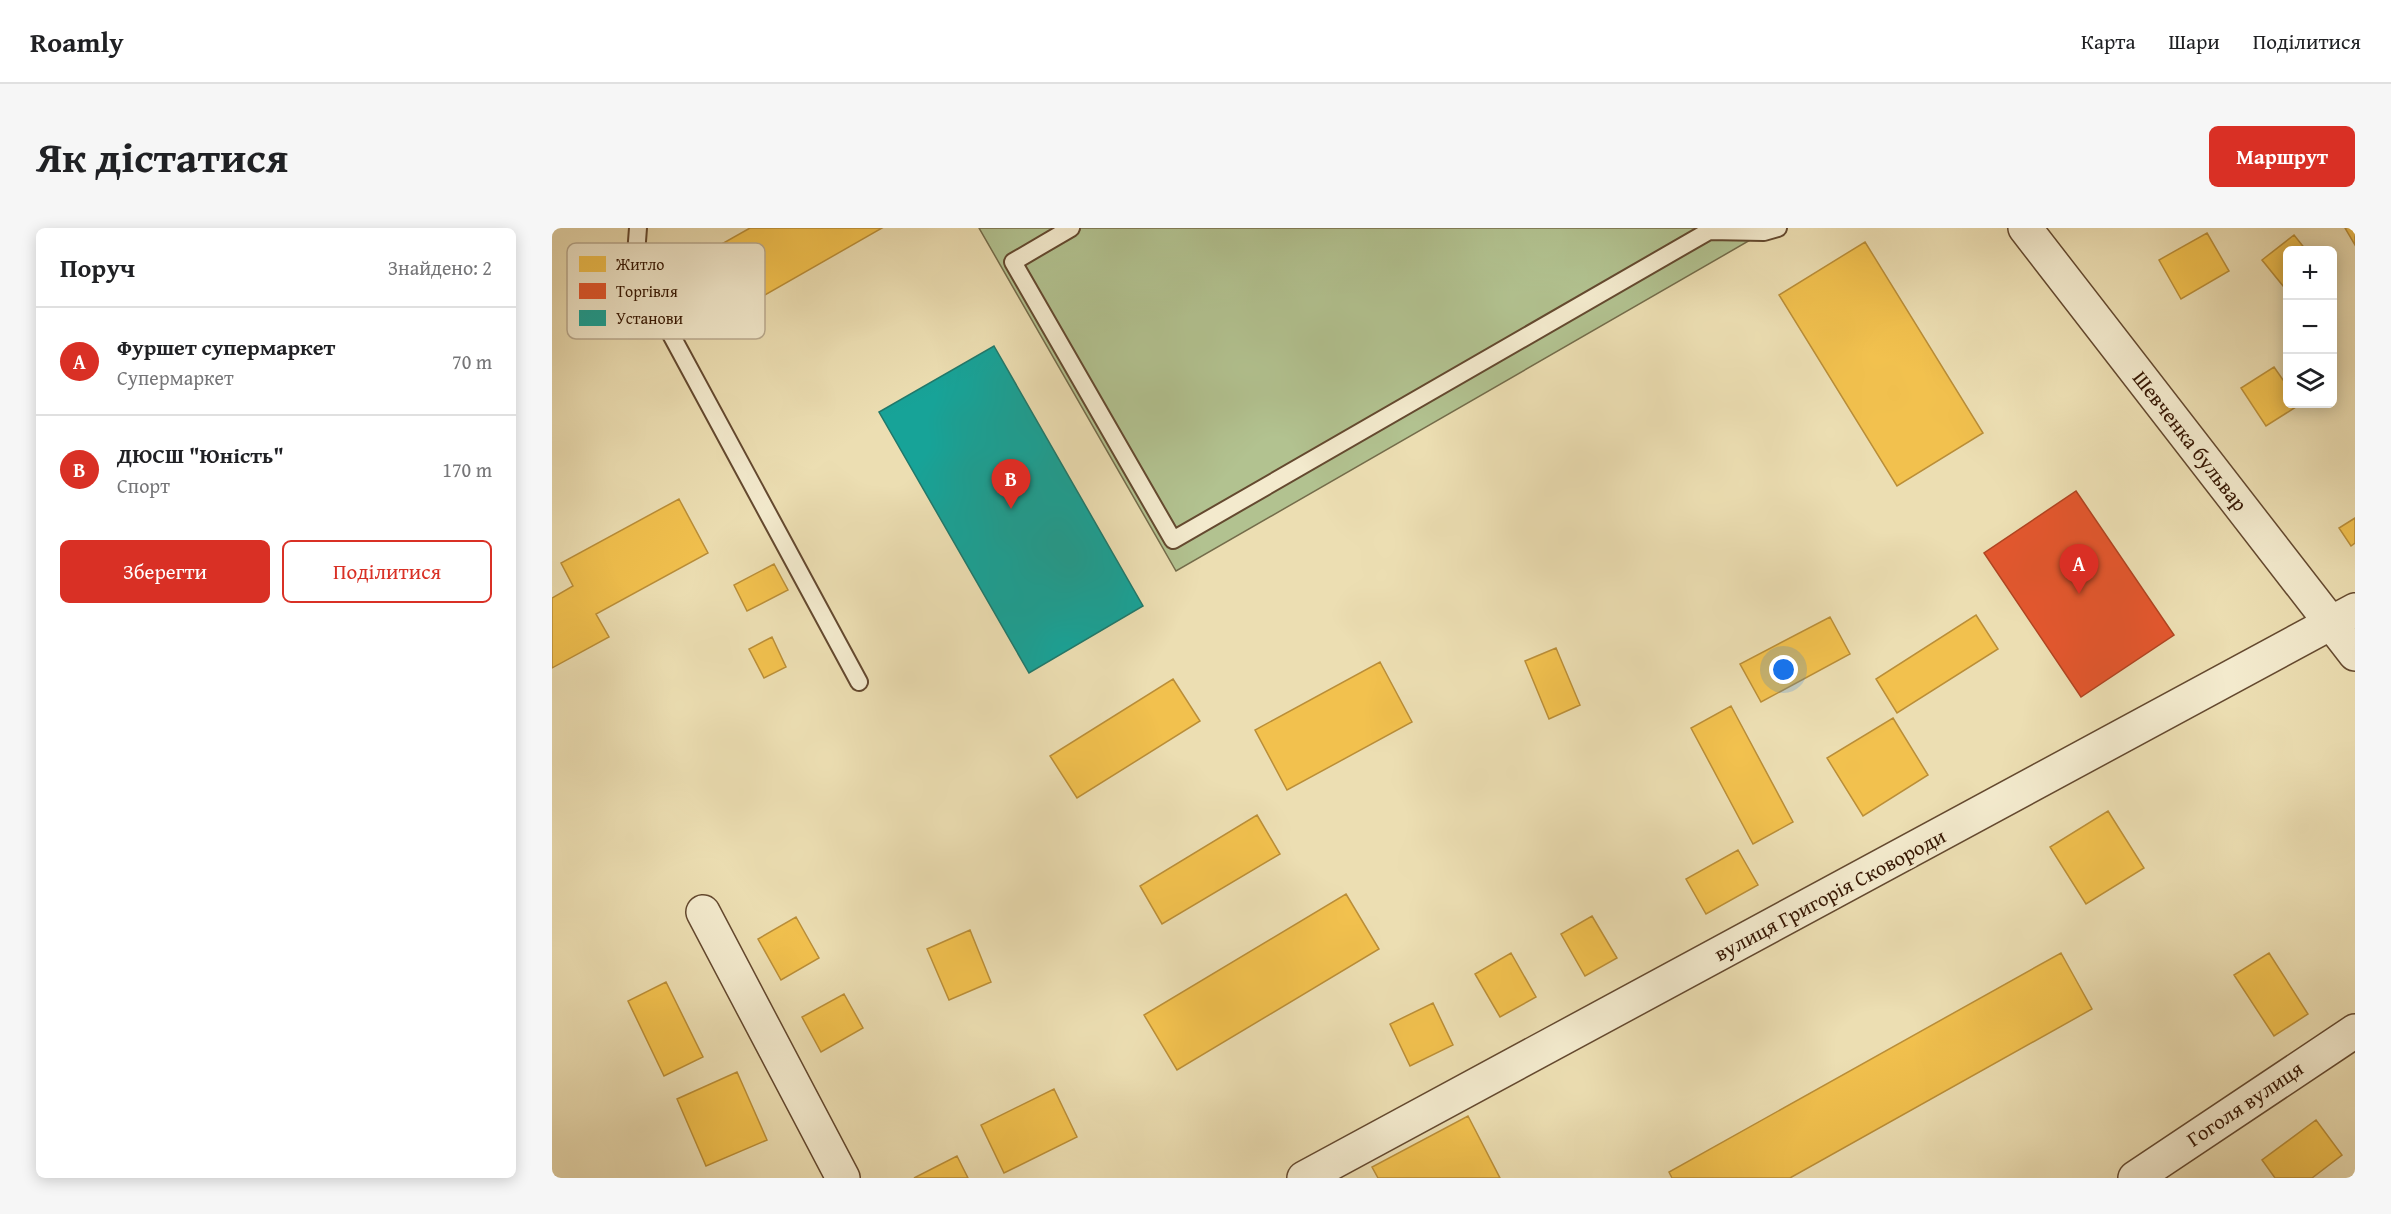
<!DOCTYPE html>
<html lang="uk">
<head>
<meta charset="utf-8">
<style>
  :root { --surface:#fff; --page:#f6f6f6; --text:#202124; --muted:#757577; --line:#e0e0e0; --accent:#d93025 }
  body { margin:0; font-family:"Gentium Book Plus",serif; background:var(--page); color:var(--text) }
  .controls { position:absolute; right:18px; top:18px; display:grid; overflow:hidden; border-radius:9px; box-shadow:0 3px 15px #0003 }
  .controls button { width:54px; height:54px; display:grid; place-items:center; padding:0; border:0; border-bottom:2px solid var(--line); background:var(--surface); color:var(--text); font:30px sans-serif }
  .you { position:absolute; left:1232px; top:442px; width:21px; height:21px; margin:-15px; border:4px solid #fff; border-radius:50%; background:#1a73e8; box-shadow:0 0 0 9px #1a73e833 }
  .badge { display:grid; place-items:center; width:39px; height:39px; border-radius:50%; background:var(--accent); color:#fff; font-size:20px; font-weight:700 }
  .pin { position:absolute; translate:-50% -50px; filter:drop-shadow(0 2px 3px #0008) }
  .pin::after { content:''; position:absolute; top:32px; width:21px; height:18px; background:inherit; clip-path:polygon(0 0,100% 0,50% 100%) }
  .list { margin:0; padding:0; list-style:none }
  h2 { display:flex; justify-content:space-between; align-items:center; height:78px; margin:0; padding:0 24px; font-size:26px }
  h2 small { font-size:20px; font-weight:400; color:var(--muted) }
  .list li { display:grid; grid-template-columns:39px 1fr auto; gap:18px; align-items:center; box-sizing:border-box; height:108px; padding:0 24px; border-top:2px solid var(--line) }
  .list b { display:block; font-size:22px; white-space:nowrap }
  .list p { margin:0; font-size:20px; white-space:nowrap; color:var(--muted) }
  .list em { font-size:20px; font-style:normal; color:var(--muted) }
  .actions { display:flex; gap:12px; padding:18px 24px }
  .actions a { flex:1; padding:14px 0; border:2px solid var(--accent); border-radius:9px; text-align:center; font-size:21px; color:var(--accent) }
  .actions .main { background:var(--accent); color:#fff }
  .icon { flex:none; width:33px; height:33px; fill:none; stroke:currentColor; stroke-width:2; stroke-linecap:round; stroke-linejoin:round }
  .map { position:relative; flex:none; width:1803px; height:950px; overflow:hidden; border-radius:9px }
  header { display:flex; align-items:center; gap:36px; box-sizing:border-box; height:84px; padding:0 30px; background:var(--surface); border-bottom:2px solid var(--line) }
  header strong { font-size:28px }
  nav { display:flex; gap:33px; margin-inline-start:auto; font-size:21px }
  .intro { display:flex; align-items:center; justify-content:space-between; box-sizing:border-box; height:144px; padding:0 36px }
  h1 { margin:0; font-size:42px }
  .button { padding:15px 27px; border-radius:9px; background:var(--accent); color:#fff; font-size:21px; font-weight:700 }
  main { display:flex; gap:36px; padding:0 36px }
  aside { flex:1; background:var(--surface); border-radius:9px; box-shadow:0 3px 15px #0003 }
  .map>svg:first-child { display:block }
  .green { fill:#b2c290; stroke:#746c4a; stroke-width:1.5 }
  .homes { fill:#f2c14e; stroke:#ba8e38; stroke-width:1.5 }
  .shops { fill:#e4572e; stroke:#b04421; stroke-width:1.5 }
  .public { fill:#17a398; stroke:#20796b; stroke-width:1.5 }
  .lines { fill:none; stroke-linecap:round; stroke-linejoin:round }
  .service-casing { stroke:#64492f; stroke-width:20 }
  .minor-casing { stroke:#64492f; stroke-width:36 }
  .service { stroke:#f3eacd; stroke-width:16 }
  .minor { stroke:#f3eacd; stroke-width:33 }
  .labels { text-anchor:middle; stroke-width:6; stroke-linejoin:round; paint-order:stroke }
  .street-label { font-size:21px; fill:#361703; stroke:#f3eacd }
  .key { fill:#f3eacd; stroke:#baab90; stroke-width:1.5 }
  .key-label { font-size:16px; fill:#361703 }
</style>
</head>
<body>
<header>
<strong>Roamly</strong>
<nav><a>Карта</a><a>Шари</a><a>Поділитися</a></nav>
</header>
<div class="intro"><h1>Як дістатися</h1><a class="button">Маршрут</a></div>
<main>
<aside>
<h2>Поруч<small>Знайдено: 2</small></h2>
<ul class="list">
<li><span class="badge">A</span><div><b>Фуршет супермаркет</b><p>Супермаркет</p></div><em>70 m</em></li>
<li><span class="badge">B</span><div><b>ДЮСШ &quot;Юність&quot;</b><p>Спорт</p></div><em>170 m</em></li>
</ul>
<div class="actions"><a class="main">Зберегти</a><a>Поділитися</a></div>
</aside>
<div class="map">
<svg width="1803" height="950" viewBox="0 0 1803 950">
  <rect width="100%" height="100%" fill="#ecdeb2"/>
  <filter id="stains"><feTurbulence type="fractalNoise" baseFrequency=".00333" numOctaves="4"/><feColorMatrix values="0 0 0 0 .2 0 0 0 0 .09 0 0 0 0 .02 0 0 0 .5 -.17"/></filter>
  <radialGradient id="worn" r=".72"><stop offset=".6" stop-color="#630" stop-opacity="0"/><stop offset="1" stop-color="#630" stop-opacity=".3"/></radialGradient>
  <path class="green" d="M427 0H1194L1200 11 624 343Z"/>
  <path class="homes" d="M198 0H330L192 79 159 22Z
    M1793 0H1803V17Z
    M1655 5 1677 43 1629 71 1607 32Z
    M1742 7 1754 22H1736V64L1710 32Z
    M1313 14 1431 205 1345 258 1227 67Z
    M1722 139 1736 159V176L1747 177 1714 198 1689 160Z
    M127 271 156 325 44 386 57 409 0 440V370L21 358 9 335Z
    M1803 290V315L1799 318 1787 300Z
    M222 336 236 362 195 383 182 357Z
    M1424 387 1446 421 1345 485 1324 451Z
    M1278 389 1298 426 1209 474 1188 436Z
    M220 409 234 439 212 450 197 421Z
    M1004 420 1028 477 997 491 973 433Z
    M828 434 860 494 735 562 703 502Z
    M621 451 648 493 525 570 498 528Z
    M1179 478 1241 594 1201 616 1139 500Z
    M1341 490 1376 547 1311 588 1275 530Z
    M1556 583 1592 640 1534 676 1498 619Z
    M705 587 728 626 610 696 588 658Z
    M1186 622 1206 657 1154 686 1134 651Z
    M794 666 827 721 625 842 592 787Z
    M1040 688 1065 730 1033 748 1009 706Z
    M244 689 267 730 229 752 206 711Z
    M418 702 439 754 397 772 375 721Z
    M959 725 984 769 948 789 923 746Z
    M1509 725 1540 781 1238 950H1120L1117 944Z
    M1717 725 1756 786 1722 808 1682 747Z
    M114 754 151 829 112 848 76 773Z
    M292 766 311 800 269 824 250 789Z
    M881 775 901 817 858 838 838 796Z
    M185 844 215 912 154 938 125 871Z
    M502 861 525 909 452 945 429 897Z
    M916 888 948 950H826L820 939Z
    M1764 892 1790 927 1760 950H1723L1710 932Z
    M405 928 416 950H362Z"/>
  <path class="shops" d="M1524 263 1622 407 1529 469 1432 325Z"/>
  <path class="public" d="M442 118 591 378 477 445 327 184Z"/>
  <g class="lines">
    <g class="service-casing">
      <path id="service" d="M86 0 83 40 307 454
        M519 0 461 34 621 312 1157 3 1212 4 1226 0"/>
    </g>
    <g class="minor-casing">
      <path id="minor" d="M1473 0 1803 426
        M151 684 291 950
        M752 950 1803 382
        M1583 950 1803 803"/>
    </g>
    <use href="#service" class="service"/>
    <use href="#minor" class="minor"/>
  </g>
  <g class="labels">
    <g class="street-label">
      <text transform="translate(1638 213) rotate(52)" y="7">Шевченка бульвар</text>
      <text transform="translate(1278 667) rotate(-28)" y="7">вулиця Григорія Сковороди</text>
      <text transform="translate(1693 876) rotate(-34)" y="7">Гоголя вулиця</text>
    </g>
  </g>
  <rect x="15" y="15" width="198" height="96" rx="9" class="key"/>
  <rect x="27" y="28" width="27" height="16" fill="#f2c14e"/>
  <rect x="27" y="55" width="27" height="16" fill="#e4572e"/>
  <rect x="27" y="82" width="27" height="16" fill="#17a398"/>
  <g class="key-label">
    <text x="64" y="42">Житло</text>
    <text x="64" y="69">Торгівля</text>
    <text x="64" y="96">Установи</text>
  </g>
  <rect width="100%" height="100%" filter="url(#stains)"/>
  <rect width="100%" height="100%" fill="url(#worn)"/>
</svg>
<div class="controls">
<button>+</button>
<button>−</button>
<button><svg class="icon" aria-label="layers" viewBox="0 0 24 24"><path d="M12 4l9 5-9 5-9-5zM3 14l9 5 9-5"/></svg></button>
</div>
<div class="you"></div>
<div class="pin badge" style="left:1527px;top:366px">A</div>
<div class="pin badge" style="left:459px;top:281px">B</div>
</div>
</main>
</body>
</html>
